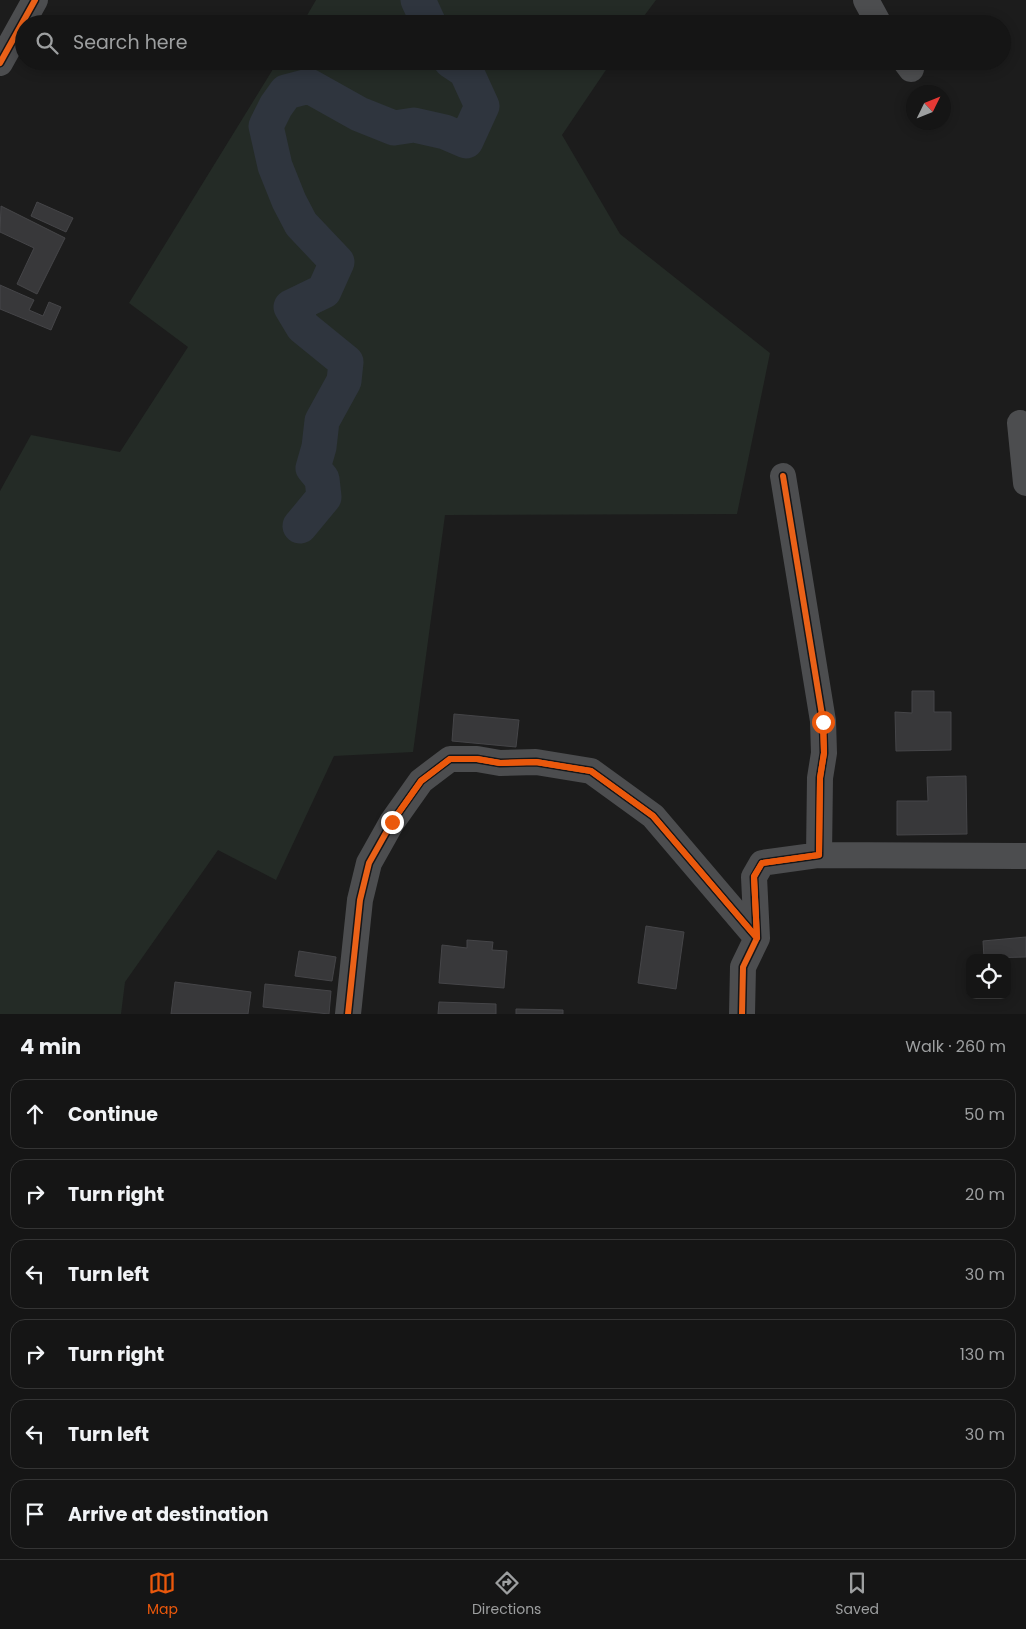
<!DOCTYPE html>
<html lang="en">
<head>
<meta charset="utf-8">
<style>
  :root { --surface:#151515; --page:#222; --text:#f1f3f6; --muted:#9d9fa0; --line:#343434; --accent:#ea580c }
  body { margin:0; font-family:Poppins,sans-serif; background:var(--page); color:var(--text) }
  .controls { position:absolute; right:15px; bottom:15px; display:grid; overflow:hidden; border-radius:10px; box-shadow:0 2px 12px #0003 }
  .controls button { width:45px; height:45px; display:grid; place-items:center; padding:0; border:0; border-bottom:1px solid var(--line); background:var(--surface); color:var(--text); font:25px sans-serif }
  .compass { position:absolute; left:906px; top:85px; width:45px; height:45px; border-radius:50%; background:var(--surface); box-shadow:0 2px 12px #0003; rotate:47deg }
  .stop { position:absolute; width:15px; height:15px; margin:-11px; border:4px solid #ea580c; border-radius:50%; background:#fff }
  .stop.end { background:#ea580c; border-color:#fff; box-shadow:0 1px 5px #0008 }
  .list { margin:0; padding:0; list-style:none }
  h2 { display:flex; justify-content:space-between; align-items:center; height:65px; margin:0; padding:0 20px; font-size:21px }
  h2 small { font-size:16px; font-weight:400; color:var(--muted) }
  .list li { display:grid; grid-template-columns:32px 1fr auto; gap:15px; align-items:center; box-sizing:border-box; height:70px; margin:0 10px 10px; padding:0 10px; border:1px solid var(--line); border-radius:15px }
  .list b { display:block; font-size:19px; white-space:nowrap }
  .list em { font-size:16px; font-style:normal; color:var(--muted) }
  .icon { flex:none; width:28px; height:28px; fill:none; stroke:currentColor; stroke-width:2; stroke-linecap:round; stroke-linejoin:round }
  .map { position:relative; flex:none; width:1026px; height:1014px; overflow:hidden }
  .search { position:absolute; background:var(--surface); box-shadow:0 2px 12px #0003; left:15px; right:15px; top:15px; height:55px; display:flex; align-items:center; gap:12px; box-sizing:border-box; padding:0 18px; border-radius:28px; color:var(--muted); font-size:19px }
  .sheet { height:545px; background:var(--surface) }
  nav { display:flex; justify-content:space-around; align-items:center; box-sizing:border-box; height:70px; border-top:1px solid var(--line); background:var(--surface); font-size:14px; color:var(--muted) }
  nav a { display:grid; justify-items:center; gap:2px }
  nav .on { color:var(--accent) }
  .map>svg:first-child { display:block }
  .green { fill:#242b26 }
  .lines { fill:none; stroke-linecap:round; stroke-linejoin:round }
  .river { stroke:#2f353e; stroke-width:35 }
  .building { fill:#38383a; stroke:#454548 }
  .minor { stroke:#4c4d4f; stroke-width:26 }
  .cycleway-casing { stroke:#161618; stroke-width:9 }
  .cycleway { stroke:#ea6118; stroke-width:6 }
  .route { stroke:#ea580c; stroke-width:6 }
</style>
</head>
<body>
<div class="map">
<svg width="1026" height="1014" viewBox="0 0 1026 1014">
  <rect width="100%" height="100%" fill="#1c1c1c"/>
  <path class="green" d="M316 0H656L638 24H302Z
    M278 61H612L562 135 620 234 770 353 737 514 445 515 413 752 334 756 276 880 218 850 125 982 121 1014H0V491L31 435 120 452 188 347 129 303Z"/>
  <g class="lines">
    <path class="river" d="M418 0 429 24
      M300 526 324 497 322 479 313 468 319 447 322 421 344 381 346 362 303 327 291 307 324 291 337 262 301 224 289 201 275 166 266 126 276 106 286 92 309 86 359 114 394 128 414 125 445 132 466 141 482 106 466 71 451 61"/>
  </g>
  <path class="building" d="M37 202 73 218 66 232 31 216Z
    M1 206 65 238 37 294 17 284 34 248 0 232Z
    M0 285 34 300 29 310 43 316 49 302 61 307 51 330 0 309Z
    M912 691H934V712H951V750L896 751 895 712 912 713Z
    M454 714 519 720 516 747 452 741Z
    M966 776 967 834 897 835V801H928L927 777Z
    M646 926 684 932 676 989 638 983Z
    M1026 937V957L984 958 983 941Z
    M467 940 493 942 492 950 507 951 504 988 439 983 442 945 467 948Z
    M299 951 336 957 332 981 295 976Z
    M175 982 251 992 248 1014H171Z
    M265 984 331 991 329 1014 263 1007Z
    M439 1002 496 1004V1014H438Z
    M516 1009 563 1010V1014H516Z"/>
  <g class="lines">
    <path class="minor" d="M866 0 879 24
      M905 61 911 69
      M0 63 35 0
      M1020 423 1026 483
      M819 855 1026 856
      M348 1014 360 900 369 863 392 822 421 781 450 759H477L500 763 536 762 591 771 653 816 757 938
      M742 1014 743 967 757 938 754 877 762 863 819 855 820 778 824 753 823 721 783 476"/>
    <g class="cycleway-casing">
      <path id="cycleway" d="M0 63 35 0
        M348 1014 360 900 369 863 392 822 421 781 450 759H477L500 763 536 762 591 771 653 816 757 938
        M742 1014 743 967 757 938 754 877 762 863 819 855 820 778 824 753 823 721 783 476"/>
    </g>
    <use href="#cycleway" class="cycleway"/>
  </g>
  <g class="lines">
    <path class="route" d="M392 822 421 781 450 759H477L500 763 536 762 591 771 653 816 757 938 754 876 762 863 819 855 820 778 824 753 823 722"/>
  </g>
</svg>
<div class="controls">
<button><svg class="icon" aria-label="locate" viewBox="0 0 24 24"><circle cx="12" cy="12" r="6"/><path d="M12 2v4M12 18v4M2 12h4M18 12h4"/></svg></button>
</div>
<svg class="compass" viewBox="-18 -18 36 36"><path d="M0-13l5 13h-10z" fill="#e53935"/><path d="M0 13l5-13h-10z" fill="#9d9fa0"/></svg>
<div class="stop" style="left:823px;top:722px"></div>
<div class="stop end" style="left:392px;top:822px"></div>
<div class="search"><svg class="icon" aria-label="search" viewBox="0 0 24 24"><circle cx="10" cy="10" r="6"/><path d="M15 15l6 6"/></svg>Search here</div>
</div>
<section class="sheet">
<h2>4 min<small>Walk · 260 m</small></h2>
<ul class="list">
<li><svg class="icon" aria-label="ahead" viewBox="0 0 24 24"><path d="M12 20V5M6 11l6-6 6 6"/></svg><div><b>Continue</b></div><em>50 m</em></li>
<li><svg class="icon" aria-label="right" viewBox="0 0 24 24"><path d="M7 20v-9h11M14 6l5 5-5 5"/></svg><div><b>Turn right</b></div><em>20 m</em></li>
<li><svg class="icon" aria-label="left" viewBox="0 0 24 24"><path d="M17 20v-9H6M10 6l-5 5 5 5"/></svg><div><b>Turn left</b></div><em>30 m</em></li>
<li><svg class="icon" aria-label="right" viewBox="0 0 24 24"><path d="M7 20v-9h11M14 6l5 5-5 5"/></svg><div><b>Turn right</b></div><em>130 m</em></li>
<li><svg class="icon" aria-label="left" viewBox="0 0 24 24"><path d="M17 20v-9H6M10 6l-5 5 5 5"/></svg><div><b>Turn left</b></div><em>30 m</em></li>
<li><svg class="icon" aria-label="arrive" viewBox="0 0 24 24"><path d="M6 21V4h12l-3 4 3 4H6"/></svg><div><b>Arrive at destination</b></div></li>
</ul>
</section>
<nav>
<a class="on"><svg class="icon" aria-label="map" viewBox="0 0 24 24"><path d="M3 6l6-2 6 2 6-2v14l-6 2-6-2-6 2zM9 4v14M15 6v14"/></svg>Map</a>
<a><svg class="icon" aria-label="directions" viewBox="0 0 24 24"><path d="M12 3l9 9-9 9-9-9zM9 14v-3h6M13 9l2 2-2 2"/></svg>Directions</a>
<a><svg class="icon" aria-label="saved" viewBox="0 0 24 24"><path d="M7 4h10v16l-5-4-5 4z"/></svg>Saved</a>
</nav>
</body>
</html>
